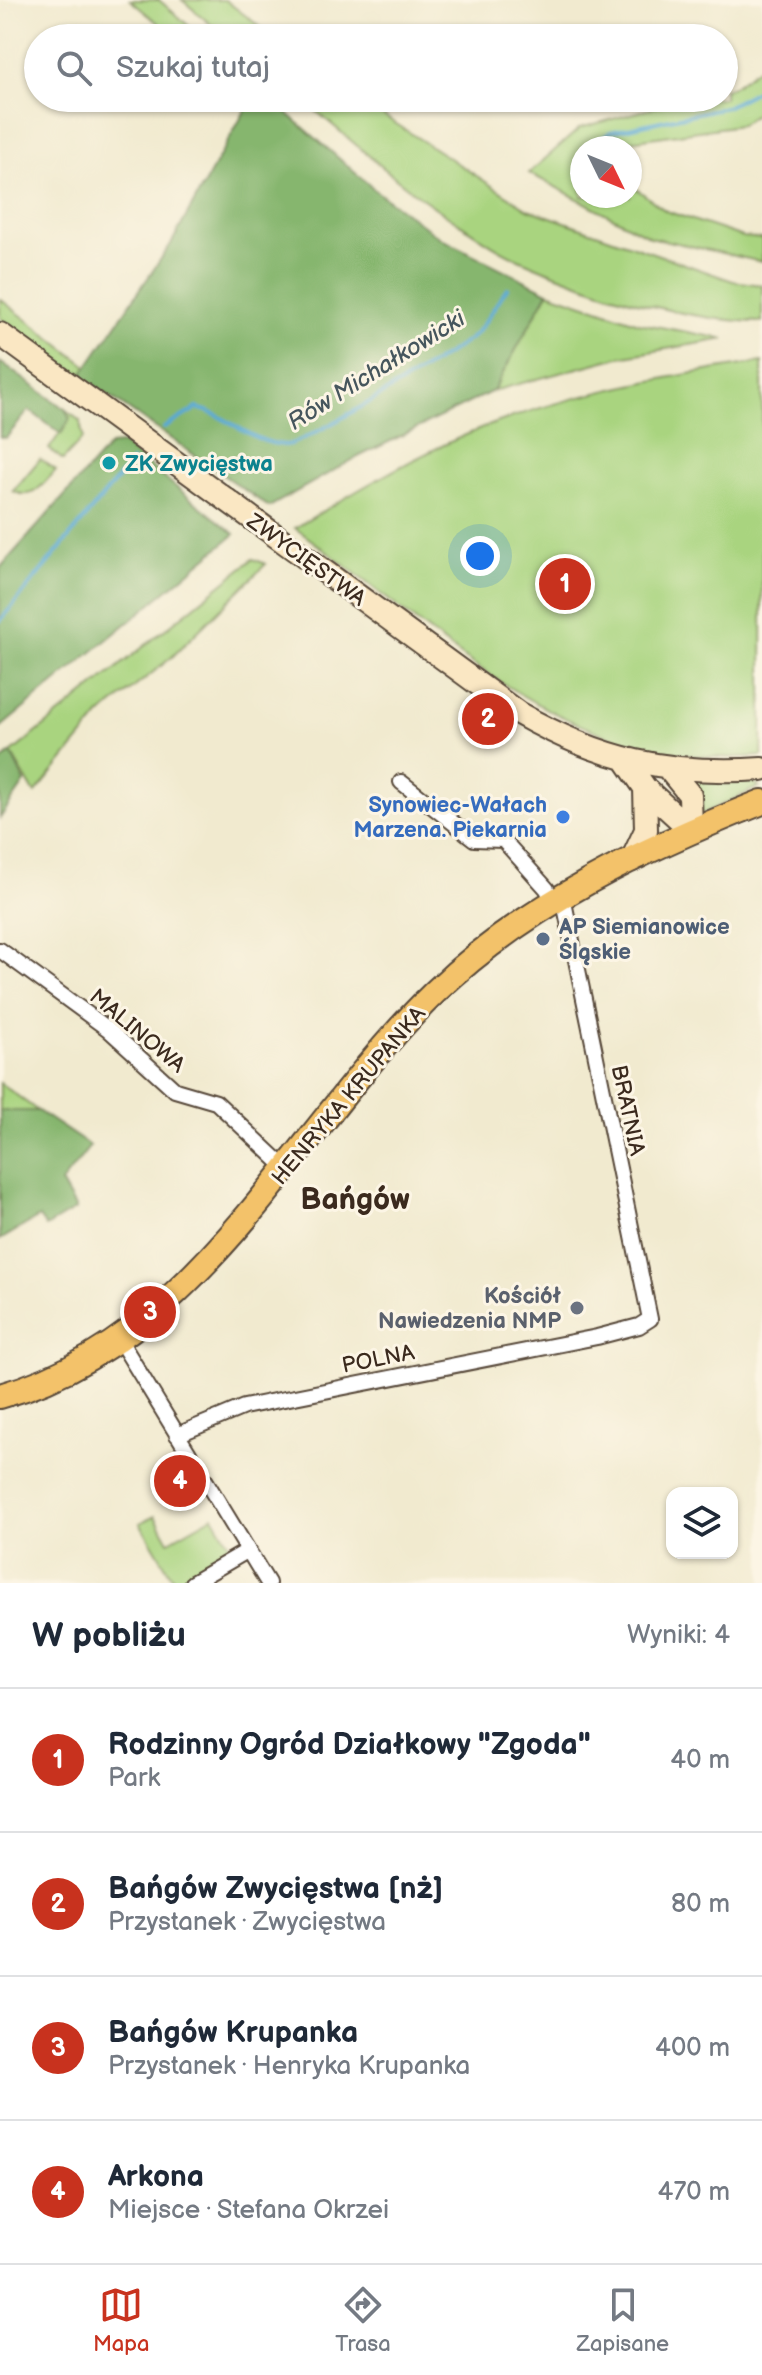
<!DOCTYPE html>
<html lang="pl">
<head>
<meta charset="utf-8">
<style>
  :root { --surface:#fff; --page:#f6f6f7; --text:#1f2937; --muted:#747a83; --line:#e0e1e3; --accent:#c8321e }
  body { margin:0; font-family:"Balsamiq Sans",sans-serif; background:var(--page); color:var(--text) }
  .controls { position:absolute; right:24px; bottom:24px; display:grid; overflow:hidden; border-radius:16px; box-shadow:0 2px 6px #0004 }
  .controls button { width:72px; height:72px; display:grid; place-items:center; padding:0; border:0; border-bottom:2px solid var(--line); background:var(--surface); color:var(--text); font:40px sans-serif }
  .compass { position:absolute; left:570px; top:136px; width:72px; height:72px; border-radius:50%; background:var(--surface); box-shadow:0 2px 6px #0004; rotate:133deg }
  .you { position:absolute; left:480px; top:556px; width:28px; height:28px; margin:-20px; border:6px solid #fff; border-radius:50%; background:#1a73e8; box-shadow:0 0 0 12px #1a73e833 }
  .badge { display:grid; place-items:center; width:52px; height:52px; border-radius:50%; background:var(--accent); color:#fff; font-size:26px; font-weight:700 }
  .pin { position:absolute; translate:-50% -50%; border:4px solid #fff; box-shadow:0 2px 8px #0006 }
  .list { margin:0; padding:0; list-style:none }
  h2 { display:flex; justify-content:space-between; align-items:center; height:104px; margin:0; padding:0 32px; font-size:34px }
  h2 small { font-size:26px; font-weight:400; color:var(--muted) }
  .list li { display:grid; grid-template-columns:52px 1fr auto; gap:24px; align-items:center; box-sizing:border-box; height:144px; padding:0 32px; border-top:2px solid var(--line) }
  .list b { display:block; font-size:30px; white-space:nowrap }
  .list p { margin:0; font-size:26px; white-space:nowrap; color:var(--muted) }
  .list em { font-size:26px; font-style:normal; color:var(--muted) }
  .icon { flex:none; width:44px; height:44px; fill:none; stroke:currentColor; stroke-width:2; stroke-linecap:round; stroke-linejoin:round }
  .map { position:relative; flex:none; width:762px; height:1583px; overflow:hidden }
  .search { position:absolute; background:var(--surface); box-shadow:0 2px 6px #0004; left:24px; right:24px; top:24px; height:88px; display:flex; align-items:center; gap:20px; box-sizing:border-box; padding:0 28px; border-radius:44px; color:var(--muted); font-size:30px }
  .sheet { height:680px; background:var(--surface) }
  nav { display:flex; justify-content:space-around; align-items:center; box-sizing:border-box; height:112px; border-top:2px solid var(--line); background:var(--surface); font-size:22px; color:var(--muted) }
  nav a { display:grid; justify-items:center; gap:4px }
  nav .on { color:var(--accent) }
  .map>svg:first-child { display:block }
  .green { fill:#a9d47f; stroke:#727f4e; stroke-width:2 }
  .forest { fill:#86b66e; stroke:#607046; stroke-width:2 }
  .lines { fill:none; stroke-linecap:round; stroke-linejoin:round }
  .stream { stroke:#59a9d3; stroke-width:4 }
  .street-casing { stroke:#564739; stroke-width:18 }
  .secondary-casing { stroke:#564739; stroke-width:26 }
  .primary-casing { stroke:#564739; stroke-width:28 }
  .street { stroke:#fff; stroke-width:14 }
  .secondary { stroke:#fae7c3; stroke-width:22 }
  .primary { stroke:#f3c26a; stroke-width:24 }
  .culture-dot { fill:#0f9aa8; stroke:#fcf5e5; stroke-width:3 }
  .shop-dot { fill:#3f7fe0; stroke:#fcf5e5; stroke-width:3 }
  .service-dot { fill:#5c6f8a; stroke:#fcf5e5; stroke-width:3 }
  .worship-dot { fill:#6b7280; stroke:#fcf5e5; stroke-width:3 }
  .labels { text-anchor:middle; stroke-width:6; stroke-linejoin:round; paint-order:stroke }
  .culture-label { font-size:22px; font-weight:bold; fill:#0d838f; stroke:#fcf5e5; text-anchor:start }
  .street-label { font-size:22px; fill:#3b2a1e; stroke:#fcf5e5 }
  .shop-label { font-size:22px; font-weight:bold; fill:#366cbe; stroke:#fcf5e5; text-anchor:end }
  .service-label { font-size:22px; font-weight:bold; fill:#4e5e75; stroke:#fcf5e5; text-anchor:start }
  .worship-label { font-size:22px; font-weight:bold; fill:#5b616d; stroke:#fcf5e5; text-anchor:end }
  .water-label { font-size:24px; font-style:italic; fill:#46565d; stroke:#fcf5e5 }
  .district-label { font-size:30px; font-weight:bold; fill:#3b2a1e; stroke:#fcf5e5 }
</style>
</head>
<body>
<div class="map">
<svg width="762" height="1583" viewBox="0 0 762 1583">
  <rect width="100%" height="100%" fill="#fcf5e5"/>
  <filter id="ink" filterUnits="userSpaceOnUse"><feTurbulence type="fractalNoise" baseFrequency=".0125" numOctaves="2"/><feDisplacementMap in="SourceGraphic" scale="16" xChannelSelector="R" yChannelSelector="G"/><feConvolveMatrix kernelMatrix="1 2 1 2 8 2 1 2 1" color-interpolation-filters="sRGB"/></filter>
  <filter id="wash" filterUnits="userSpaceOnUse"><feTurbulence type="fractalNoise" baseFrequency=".006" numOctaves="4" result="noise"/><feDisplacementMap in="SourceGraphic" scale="32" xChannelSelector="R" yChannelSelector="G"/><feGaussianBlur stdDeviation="1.8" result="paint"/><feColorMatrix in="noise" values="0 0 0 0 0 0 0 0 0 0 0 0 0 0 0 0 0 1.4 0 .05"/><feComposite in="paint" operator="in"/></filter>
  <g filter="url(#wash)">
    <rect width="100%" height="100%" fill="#f1eacf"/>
    <path class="green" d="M130 0H159L203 38H176Z
      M182 0H225L275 38H227Z
      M762 65V110L740 125 623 142 617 148H582V196H630V184L666 211 743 237 762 239V262L650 237 529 173 580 128 689 98H724V89L734 86Z
      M300 98H356L528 209 733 281 762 285V322C682 321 595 292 521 260 496 250 471 231 448 216 396 183 349 137 300 98Z
      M548 292 639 323 725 339 619 357 493 391Z
      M0 299 88 367 81 376 0 318Z
      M762 362V756C566 773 441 633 295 528 346 497 396 467 450 442 548 397 657 378 762 362Z
      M65 409 80 421 83 438 63 460 49 449 70 419Z
      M40 459 56 470C43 484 33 502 13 491Z
      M253 559 266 564 172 657 100 715 35 794 11 753Z
      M689 778 755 783 759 787 698 816Z
      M0 1083 38 1111H0Z
      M155 1516 169 1541 213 1516 233 1550 175 1582 140 1523Z"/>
    <path class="forest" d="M252 98H270L376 191 442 239 548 292 493 391 356 458 269 507 81 376 171 244Z
      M0 362 65 409 70 419 61 434 29 410 6 438 0 437Z
      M122 444 235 534 0 728V568L110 445Z
      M11 753 25 782 0 818V762Z
      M0 1111H38L90 1146 61 1183 76 1209 46 1227 39 1217 0 1240Z"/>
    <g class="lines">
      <path class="stream" d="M590 148 610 132 726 107 762 88
        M579 174 582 166
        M164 428 197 408C230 416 250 443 285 445 301 446 451 354 471 338 485 326 496 303 507 288
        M0 621 132 461"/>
    </g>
  </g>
  <g filter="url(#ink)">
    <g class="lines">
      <g class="street-casing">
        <path id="street" d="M401 782 474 839 503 840 547 889 553 903
          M0 950 108 1029 175 1090 216 1102 286 1168
          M119 1339 268 1583
          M177 1435 244 1407 597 1337 639 1326 650 1319 563 897
          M192 1583 247 1551"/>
      </g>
      <g class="secondary-casing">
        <path id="secondary" d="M0 334 518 713C600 760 668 775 762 769
          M627 762 645 788 691 830
          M667 767 690 795 691 830
          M632 860 646 830 645 788"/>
      </g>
      <g class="primary-casing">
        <path id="primary" d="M0 1396C200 1341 297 1126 435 992 526 904 646 848 762 802"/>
      </g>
      <use href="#street" class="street"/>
      <use href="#secondary" class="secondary"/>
      <use href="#primary" class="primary"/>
    </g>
  </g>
  <circle class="culture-dot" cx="109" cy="463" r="8"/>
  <circle class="shop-dot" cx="563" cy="817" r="8"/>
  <circle class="service-dot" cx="543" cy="939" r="8"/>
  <circle class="worship-dot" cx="577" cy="1308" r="8"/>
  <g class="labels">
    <g class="culture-label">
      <text x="125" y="471">ZK Zwycięstwa</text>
    </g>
    <g class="street-label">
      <text transform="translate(307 559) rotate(36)" y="8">ZWYCIĘSTWA</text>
      <text transform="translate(138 1030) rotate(40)" y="8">MALINOWA</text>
      <text transform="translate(348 1095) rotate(-50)" y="8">HENRYKA KRUPANKA</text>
      <text transform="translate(629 1110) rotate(78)" y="8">BRATNIA</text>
      <text transform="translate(378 1358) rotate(-11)" y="8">POLNA</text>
    </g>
    <g class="shop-label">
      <text x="547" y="812">Synowiec-Wałach<tspan x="547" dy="25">Marzena. Piekarnia</tspan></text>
    </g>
    <g class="service-label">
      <text x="559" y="934">AP Siemianowice<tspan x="559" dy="25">Śląskie</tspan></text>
    </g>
    <g class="worship-label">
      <text x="561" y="1303">Kościół<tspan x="561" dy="25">Nawiedzenia NMP</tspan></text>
    </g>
    <g class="water-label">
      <text transform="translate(376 370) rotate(-32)" y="8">Rów Michałkowicki</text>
    </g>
    <g class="district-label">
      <text x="355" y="1209">Bańgów</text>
    </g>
  </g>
</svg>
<div class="controls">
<button><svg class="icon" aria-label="layers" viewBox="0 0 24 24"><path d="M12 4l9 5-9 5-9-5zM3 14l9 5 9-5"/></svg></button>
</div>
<svg class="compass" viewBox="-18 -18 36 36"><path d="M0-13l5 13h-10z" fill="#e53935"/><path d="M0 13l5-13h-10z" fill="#747a83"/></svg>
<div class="you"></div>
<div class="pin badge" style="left:565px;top:584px">1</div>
<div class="pin badge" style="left:488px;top:719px">2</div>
<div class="pin badge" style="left:150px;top:1312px">3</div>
<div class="pin badge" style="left:180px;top:1481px">4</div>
<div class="search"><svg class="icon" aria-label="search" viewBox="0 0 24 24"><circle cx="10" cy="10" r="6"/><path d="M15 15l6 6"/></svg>Szukaj tutaj</div>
</div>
<section class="sheet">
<h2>W pobliżu<small>Wyniki: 4</small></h2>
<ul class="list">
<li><span class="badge">1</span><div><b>Rodzinny Ogród Działkowy &quot;Zgoda&quot;</b><p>Park</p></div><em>40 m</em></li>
<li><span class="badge">2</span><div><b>Bańgów Zwycięstwa [nż]</b><p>Przystanek · Zwycięstwa</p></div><em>80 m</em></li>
<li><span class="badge">3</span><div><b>Bańgów Krupanka</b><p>Przystanek · Henryka Krupanka</p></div><em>400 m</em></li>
<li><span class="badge">4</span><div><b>Arkona</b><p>Miejsce · Stefana Okrzei</p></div><em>470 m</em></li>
</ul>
</section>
<nav>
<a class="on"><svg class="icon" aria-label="map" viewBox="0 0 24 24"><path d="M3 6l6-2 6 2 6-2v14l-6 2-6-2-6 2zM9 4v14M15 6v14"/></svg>Mapa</a>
<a><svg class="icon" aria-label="directions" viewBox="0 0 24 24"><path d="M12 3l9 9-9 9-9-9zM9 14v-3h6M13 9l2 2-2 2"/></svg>Trasa</a>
<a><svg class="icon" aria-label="saved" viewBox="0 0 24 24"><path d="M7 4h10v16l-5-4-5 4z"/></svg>Zapisane</a>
</nav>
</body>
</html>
